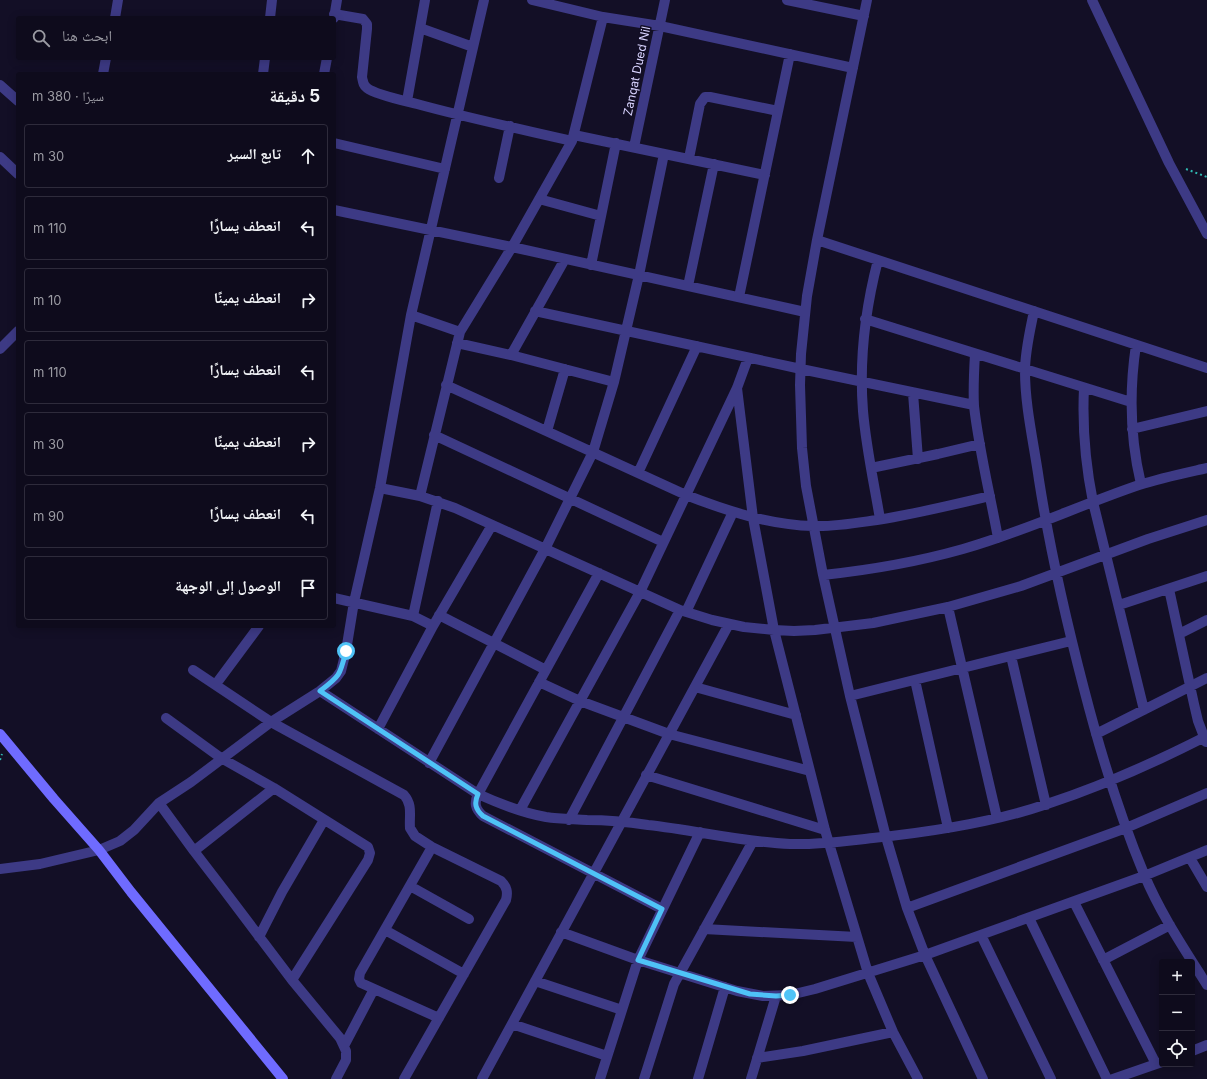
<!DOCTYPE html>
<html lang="ar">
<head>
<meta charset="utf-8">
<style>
  :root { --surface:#0e0b1c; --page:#171425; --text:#f1f3f6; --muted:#9b9ba3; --line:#2e2b3b }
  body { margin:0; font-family:Inter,"Noto Naskh Arabic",sans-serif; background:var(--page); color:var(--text); direction:rtl }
  .controls { position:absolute; right:12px; bottom:12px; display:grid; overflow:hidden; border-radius:4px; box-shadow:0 2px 10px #0003 }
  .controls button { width:36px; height:36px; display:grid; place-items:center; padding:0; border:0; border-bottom:1px solid var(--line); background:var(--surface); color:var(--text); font:20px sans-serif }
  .stop { position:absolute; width:12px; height:12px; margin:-9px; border:3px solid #4fc3f7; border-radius:50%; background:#fff }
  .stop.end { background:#4fc3f7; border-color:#fff; box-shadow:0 1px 4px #0008 }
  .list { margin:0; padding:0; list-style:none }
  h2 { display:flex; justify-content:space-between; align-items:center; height:52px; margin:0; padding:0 16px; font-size:17px }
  h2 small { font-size:13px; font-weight:400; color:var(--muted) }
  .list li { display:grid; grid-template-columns:26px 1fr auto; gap:12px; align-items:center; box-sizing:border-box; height:64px; margin:0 8px 8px; padding:0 8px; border:1px solid var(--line); border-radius:4px }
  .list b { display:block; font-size:15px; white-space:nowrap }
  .list em { font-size:13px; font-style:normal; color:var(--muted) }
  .icon { flex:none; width:22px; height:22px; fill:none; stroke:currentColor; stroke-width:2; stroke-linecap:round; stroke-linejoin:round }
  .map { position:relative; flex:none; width:1207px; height:1079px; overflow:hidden; direction:ltr }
  .search { position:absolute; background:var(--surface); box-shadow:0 2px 10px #0003; left:16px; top:16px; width:320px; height:44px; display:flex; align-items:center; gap:10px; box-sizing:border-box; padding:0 14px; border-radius:4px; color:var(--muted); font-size:15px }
  .panel { position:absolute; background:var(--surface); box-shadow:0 2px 10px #0003; left:16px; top:72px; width:320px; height:556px; border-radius:4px; direction:rtl }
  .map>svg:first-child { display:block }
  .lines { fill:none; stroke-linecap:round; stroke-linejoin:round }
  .path { stroke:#2fb8b0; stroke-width:2; stroke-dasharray:2 3; stroke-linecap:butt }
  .street { stroke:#3d3a85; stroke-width:10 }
  .secondary { stroke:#6f6bff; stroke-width:10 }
  .route { stroke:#4fc3f7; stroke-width:5 }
  .labels { text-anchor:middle; stroke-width:3; stroke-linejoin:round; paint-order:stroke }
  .street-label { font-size:12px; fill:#d9d4ff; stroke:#130f26 }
</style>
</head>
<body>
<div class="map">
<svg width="1207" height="1079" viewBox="0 0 1207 1079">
  <rect width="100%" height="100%" fill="#130f26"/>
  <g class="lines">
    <path class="path" d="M1186 169 1207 177
      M0 760 2 754"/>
    <path class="street" d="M532 0 603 17 660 26 853 68
      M787 0 864 16
      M867 0 817 240 807 296 801 354 800 385 802 448 806 486 823 575 850 696 886 837 907 908 925 955 983 1079
      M1092 0 1169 163 1207 234
      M334 14 363 19 367 24V29L362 77C363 82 363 85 367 88 376 95 405 101 417 104 468 118 520 129 572 141
      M115 18 118 0
      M270 18 272 0
      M334 18 337 0
      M420 28 473 47
      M103 74 106 58
      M263 74 265 58
      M324 74 327 58
      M0 85 18 101
      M407 101 425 0
      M574 135 765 175
      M334 143 445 169
      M634 147 665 0
      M0 157 18 174
      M689 158 700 104 705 97H710L778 111
      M499 178 510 126
      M539 199 601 216
      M334 210 512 247 805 312
      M817 240 1207 368
      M878 260C865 310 859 360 863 411 866 447 874 483 880 519
      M591 265 616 143
      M688 286 714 164
      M739 297 790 54
      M535 311 801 369 974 405
      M1034 311C1030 331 1025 351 1025 371 1025 407 1034 444 1039 480 1050 550 1066 620 1084 689 1100 751 1119 814 1144 874 1160 913 1185 950 1207 985
      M411 315 460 332
      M865 319 1131 402
      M457 343 511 355 614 382
      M1136 345C1129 392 1130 438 1141 484
      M0 349 18 331
      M975 354C974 371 973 388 974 406 979 450 990 494 998 538
      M511 355 565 259
      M446 385 686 495C727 511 770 525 813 526 834 527 856 523 877 520 915 514 952 505 990 496
      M737 388 753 518 774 630 825 830 868 973 893 1032 918 1079
      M1084 388C1082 429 1085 462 1093 502L1144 710
      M913 393 918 459
      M1132 429 1207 411
      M547 431 565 369
      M434 435 663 542
      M871 468 938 454 980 444
      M638 473 697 346
      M380 488 420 496 455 508 680 610 712 620 744 627 774 630 794 631 815 630 873 623 948 607 1021 586 1148 539 1207 520
      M420 496 460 332 512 247 572 141 603 17
      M599 573 478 794C474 803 475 809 483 816L662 909
      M823 575C870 570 917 562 963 549 1023 532 1080 505 1139 485 1161 478 1185 473 1207 468
      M1169 589 1194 704 1198 721 1206 742
      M334 598 413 616 433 626
      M1119 605 1207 576
      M948 607 997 818
      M686 612 733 512
      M439 615 546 670
      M413 616 438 501
      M1179 634 1207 620
      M1011 656 1046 805
      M193 670 271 722 404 795C413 805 409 816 410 828L415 836 432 847 501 881C507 887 508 892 506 900L404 1079
      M915 680 948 828
      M539 682 580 701 669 734 810 771
      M216 684 259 626
      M695 687 796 715
      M320 691 478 794C500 804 522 813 546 817 560 819 573 819 587 820 607 820 628 822 648 825 695 830 742 842 790 844 818 845 845 841 873 838 931 832 992 823 1047 804 1102 786 1156 762 1207 736
      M850 696 1071 641
      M166 718 221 758 274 788 368 847 370 853 368 860 292 980
      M378 729 433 626 492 525
      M1096 734 1207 678
      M429 763 545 549 593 452 614 382 639 275 664 154
      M646 775 825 830
      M159 803 194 851 224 890 292 980 340 1038 346 1051V1060L336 1079
      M520 810 640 592 737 388 748 358
      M569 820 680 610
      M432 847 360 973 359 979 361 983 439 1018
      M194 851 274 788
      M1190 858 1207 887
      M0 869 40 864 99 850 120 841 134 830 159 803 191 782 271 722 320 691 336 678 341 671 346 651 354 602 380 488 411 315 484 0
      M410 886 469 919
      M1074 902 1156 1064
      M907 908 1126 828 1207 793
      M1029 918 1107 1079
      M704 929 857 937
      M385 930 464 974
      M561 932 638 960 737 991 763 996 790 995 815 989 925 955 1144 876 1207 850
      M981 935 1051 1079
      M259 937 282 892 324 820
      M1103 960 1170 925
      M535 981 622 1010
      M512 1024 607 1056
      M344 1046 374 989
      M1192 1051 1207 1045
      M757 1058 803 1051 893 1032
      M482 1079 729 624
      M600 1079 638 960 700 832
      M644 1079 674 984 753 841
      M698 1079 725 987
      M751 1079 776 996
      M1113 1079 1162 1062"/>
    <path class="secondary" d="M0 734 54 799 99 850 131 892 283 1079"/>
  </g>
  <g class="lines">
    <path class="route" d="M346 651C340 675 340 676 320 691L478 794C474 803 475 809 483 816L662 909 638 960 750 994 776 996 790 995"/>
  </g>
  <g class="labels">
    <g class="street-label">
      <text transform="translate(637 71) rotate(-78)" y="4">Zanqat Dued Nil</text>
    </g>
  </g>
</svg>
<div class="controls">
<button>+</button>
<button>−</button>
<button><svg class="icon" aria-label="locate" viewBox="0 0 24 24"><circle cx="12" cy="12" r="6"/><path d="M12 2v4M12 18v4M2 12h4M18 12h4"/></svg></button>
</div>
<div class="stop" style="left:346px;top:651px"></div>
<div class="stop end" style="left:790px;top:995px"></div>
<div class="search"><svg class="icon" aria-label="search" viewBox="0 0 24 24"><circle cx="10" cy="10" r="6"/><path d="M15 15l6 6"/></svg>ابحث هنا</div>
<section class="panel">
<h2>5 دقيقة<small>سيرًا · 380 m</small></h2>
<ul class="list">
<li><svg class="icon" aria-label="ahead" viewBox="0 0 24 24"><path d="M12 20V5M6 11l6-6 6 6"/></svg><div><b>تابع السير</b></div><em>30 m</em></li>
<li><svg class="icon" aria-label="left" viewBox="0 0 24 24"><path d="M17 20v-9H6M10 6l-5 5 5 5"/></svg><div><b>انعطف يسارًا</b></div><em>110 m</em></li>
<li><svg class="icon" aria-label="right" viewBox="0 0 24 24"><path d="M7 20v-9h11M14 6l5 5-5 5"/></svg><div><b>انعطف يمينًا</b></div><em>10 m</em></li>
<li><svg class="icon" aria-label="left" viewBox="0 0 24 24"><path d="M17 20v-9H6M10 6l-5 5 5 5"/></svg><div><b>انعطف يسارًا</b></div><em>110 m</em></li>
<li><svg class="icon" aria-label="right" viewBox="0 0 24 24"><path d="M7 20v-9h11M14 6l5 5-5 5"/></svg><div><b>انعطف يمينًا</b></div><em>30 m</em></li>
<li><svg class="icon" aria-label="left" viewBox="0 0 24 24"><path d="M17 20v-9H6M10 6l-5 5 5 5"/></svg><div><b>انعطف يسارًا</b></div><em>90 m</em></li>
<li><svg class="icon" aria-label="arrive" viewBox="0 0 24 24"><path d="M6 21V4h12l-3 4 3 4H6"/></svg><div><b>الوصول إلى الوجهة</b></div></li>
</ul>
</section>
</div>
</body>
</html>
